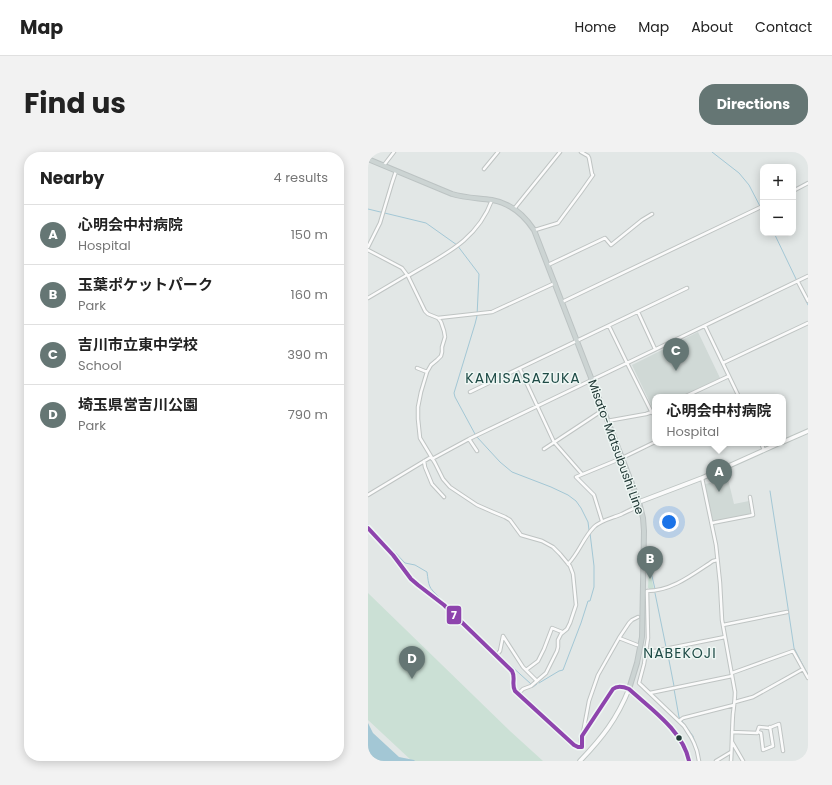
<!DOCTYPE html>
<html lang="en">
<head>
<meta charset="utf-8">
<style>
  :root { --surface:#fff; --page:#f2f2f2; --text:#222; --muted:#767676; --line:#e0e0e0; --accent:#657674 }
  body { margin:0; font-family:Poppins,"Noto Sans JP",sans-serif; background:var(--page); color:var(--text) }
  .controls { position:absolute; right:12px; top:12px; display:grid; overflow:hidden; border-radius:8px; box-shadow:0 2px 10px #0003 }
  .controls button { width:36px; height:36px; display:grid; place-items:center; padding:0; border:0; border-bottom:1px solid var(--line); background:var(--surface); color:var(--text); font:20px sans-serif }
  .you { position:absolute; left:301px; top:370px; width:14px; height:14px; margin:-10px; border:3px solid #fff; border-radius:50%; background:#1a73e8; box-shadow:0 0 0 6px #1a73e833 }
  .badge { display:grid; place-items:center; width:26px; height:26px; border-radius:50%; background:var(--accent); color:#fff; font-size:13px; font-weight:700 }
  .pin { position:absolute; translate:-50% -33px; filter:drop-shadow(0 1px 2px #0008) }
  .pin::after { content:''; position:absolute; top:21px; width:14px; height:12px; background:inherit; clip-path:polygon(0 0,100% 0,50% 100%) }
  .popup { position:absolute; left:284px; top:242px; width:134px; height:52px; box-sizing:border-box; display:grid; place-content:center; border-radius:8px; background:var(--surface); filter:drop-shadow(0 1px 3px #0005); font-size:13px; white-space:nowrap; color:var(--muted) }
  .popup b { font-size:15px; color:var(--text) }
  .popup::after { content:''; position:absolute; left:50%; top:100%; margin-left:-8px; border:8px solid transparent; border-top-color:var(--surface) }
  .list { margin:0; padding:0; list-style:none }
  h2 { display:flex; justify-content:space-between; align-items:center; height:52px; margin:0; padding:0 16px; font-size:17px }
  h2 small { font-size:13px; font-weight:400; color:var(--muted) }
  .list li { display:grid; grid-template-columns:26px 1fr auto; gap:12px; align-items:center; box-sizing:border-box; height:60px; padding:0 16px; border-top:1px solid var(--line) }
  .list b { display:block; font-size:15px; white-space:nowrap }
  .list p { margin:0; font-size:13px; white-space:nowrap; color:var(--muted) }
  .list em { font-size:13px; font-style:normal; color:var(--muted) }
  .map { position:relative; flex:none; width:440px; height:609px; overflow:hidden; border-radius:16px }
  header { display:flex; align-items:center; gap:24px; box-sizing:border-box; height:56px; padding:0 20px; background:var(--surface); border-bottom:1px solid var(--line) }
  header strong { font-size:19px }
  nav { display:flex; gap:22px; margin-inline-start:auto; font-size:14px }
  .intro { display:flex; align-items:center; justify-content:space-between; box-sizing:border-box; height:96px; padding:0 24px }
  h1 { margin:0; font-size:28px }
  .button { padding:10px 18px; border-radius:16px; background:var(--accent); color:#fff; font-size:14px; font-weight:700 }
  main { display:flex; gap:24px; padding:0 24px }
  aside { flex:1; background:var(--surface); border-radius:16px; box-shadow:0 2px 10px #0003 }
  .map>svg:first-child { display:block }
  .built { fill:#d0d9d6 }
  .green { fill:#cbe0d5 }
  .water { fill:#a3c7d5 }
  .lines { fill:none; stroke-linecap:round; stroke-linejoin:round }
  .stream { stroke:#a3c7d5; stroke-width:1 }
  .street-casing { stroke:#bfc4c3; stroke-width:4.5 }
  .secondary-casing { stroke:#bec5c3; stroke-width:5.5 }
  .primary-casing { stroke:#bcc3c3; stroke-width:6 }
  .street { stroke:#fbfbfb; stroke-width:2.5 }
  .secondary { stroke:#fbfbfb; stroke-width:3.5 }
  .primary { stroke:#ccd4d3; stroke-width:4 }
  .bus-1-casing { stroke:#eff7f4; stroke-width:7 }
  .bus-1 { stroke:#8e44ad; stroke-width:4 }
  .bus-dot { fill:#213936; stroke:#eff7f4; stroke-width:1.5 }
  .labels { text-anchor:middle; stroke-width:3; stroke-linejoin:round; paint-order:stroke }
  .street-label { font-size:12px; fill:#213936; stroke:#eff7f4 }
  .quarter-label { font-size:14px; letter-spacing:1px; fill:#1e4b46; stroke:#eff7f4 }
  .line-badge { stroke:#eff7f4; stroke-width:1.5 }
  .badge-label { font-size:11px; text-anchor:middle; font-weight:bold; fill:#fff }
</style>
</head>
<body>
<header>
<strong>Map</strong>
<nav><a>Home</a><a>Map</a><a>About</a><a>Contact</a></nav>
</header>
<div class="intro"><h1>Find us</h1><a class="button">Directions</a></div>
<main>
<aside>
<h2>Nearby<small>4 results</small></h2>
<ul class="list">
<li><span class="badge">A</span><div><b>心明会中村病院</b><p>Hospital</p></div><em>150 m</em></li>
<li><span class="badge">B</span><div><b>玉葉ポケットパーク</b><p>Park</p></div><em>160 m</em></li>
<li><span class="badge">C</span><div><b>吉川市立東中学校</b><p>School</p></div><em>390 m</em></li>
<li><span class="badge">D</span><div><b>埼玉県営吉川公園</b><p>Park</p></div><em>790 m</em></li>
</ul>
</aside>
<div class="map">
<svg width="440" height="609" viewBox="0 0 440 609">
  <rect width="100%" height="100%" fill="#e2e7e6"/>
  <path class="built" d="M330 180 352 226 312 245H287V256L285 257 264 213Z
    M360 327 366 352 381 349 383 362 345 370 337 332Z"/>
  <path class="green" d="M281 416 286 437H281V436H280Z
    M0 441 142 579 175 609H44L0 568Z"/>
  <path class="water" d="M0 571 5 581 31 605 46 608 47 609H0Z"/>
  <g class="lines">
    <path class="stream" d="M344 0 371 21 381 33 395 60
      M0 57 58 71 89 93 111 122 109 164 107 172 86 241 87 245 107 282
      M406 81 429 129
      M433 139 440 153
      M109 285 132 310 144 320 183 335 200 343 208 349 213 356 220 370 221 378
      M402 339 417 436 426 496 440 523
      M0 372 37 411 47 413 59 420C61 434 60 435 71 445
      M280 407 287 437
      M287 441 298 495
      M73 447 129 501
      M299 498 306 534
      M131 503 163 532
      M171 531 191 519 195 518 213 471 220 449H222L226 435V414L222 381
      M165 535 169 532
      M306 537 311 565 325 584 327 591"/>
    <g class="street-casing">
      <path id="street" d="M16 13 26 0
        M116 17 130 0
        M425 39 440 31
        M146 57 192 0
        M167 78 190 71 213 40 225 23 224 22 221 6 220 4 213 0
        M0 95 12 71 24 31 28 19
        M0 98 34 116 40 124 57 159 60 162 70 166 73 170 76 179 77 185 74 195V200L73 204 69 208 63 213 59 220 53 240 50 255V267L52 286 67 311 75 327 82 335 109 353 125 360 137 365 142 368 153 383 174 389 185 395 192 402 202 414 205 422 208 453 202 471 199 477 193 482 190 488V495L189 499 178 521 163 534 155 537 150 542
        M180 113 237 86 243 93 274 68 284 62
        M40 124C75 103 109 89 124 48
        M430 130 440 149
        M0 146 39 123
        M194 150 395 54
        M270 160 287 197
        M70 166 124 160 187 131
        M241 174 259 211
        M337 174 371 245
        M259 211 284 261
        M355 211 440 171
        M49 216 59 220
        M152 217 186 290 214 322
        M102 240 319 136
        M316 245 361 224
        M239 269 278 262 287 259
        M101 287 109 299
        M393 291 396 298
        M176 297 235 258
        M64 307 101 287 440 124
        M56 309 57 315 64 332 76 345
        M334 326 348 393 352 431 354 468 367 540C367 547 366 554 365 562 364 577 364 593 363 609
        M0 343 63 305
        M234 369 226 343 208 325 254 306 287 290
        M344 371 385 363 382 345
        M0 376 25 403 43 427 50 433 76 453 144 519C148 526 143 532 147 539L204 592 208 595H213
        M200 412C211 401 215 386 226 375 233 368 245 366 254 362 260 359 266 356 272 354
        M355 473 419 460
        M251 486 269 493
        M279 498 287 499 357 485
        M128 504 132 499 135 484 155 515 169 529
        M158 518 170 509 176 497 184 476 194 480
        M364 521 425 499 440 526
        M282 541 364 524
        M367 550 385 545 435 517
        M311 569 315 566 366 553
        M364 580 389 581 391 575 401 576 411 572 415 599
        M390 580 393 581 395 598 405 594 402 575
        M215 581 221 549 230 523 251 486 261 471 264 468 270 465
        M364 590 375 609
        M331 609 329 599 326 591 323 585 316 574 271 531 276 512 280 486 279 439C304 439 325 422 345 409L349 408
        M348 609 363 600"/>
    </g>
    <g class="secondary-casing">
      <path id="secondary" d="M415 290 440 279
        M271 350 334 326 412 291
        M212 609C234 586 249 567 261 537 256 535 250 533 245 537L214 584 213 588 214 594 213 595"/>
    </g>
    <g class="primary-casing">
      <path id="primary" d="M0 7 84 42C97 46 111 46 124 48 142 51 156 63 166 78L271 350 275 366 276 379 274 485 269 511 261 537C283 557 315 579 321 609"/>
    </g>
    <use href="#street" class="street"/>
    <use href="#secondary" class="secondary"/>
    <use href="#primary" class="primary"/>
    <g class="bus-1-casing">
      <path id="bus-1" d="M0 376 25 403 43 427 50 433 76 453 144 519C148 526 143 532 147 539L206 593 210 595H214V584L245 537C250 533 256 535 261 537 283 557 315 579 321 609"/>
    </g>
    <use href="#bus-1" class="bus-1"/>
  </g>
  <circle class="bus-dot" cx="311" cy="586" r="3.5"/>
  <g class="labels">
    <g class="street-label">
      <text transform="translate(248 295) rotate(70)" y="4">Misato-Matsubushi Line</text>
    </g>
    <g class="quarter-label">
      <text x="155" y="231">KAMISASAZUKA</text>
      <text x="312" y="506">NABEKOJI</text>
    </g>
  </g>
  <rect class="line-badge" x="78" y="453" width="16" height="20" rx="4" fill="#8e44ad"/>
  <g class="badge-label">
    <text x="86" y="467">7</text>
  </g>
</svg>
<div class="controls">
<button>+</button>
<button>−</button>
</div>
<div class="you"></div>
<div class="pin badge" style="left:351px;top:340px">A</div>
<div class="popup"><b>心明会中村病院</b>Hospital</div>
<div class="pin badge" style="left:282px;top:427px">B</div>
<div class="pin badge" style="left:308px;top:219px">C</div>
<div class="pin badge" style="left:44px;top:527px">D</div>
</div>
</main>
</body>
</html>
